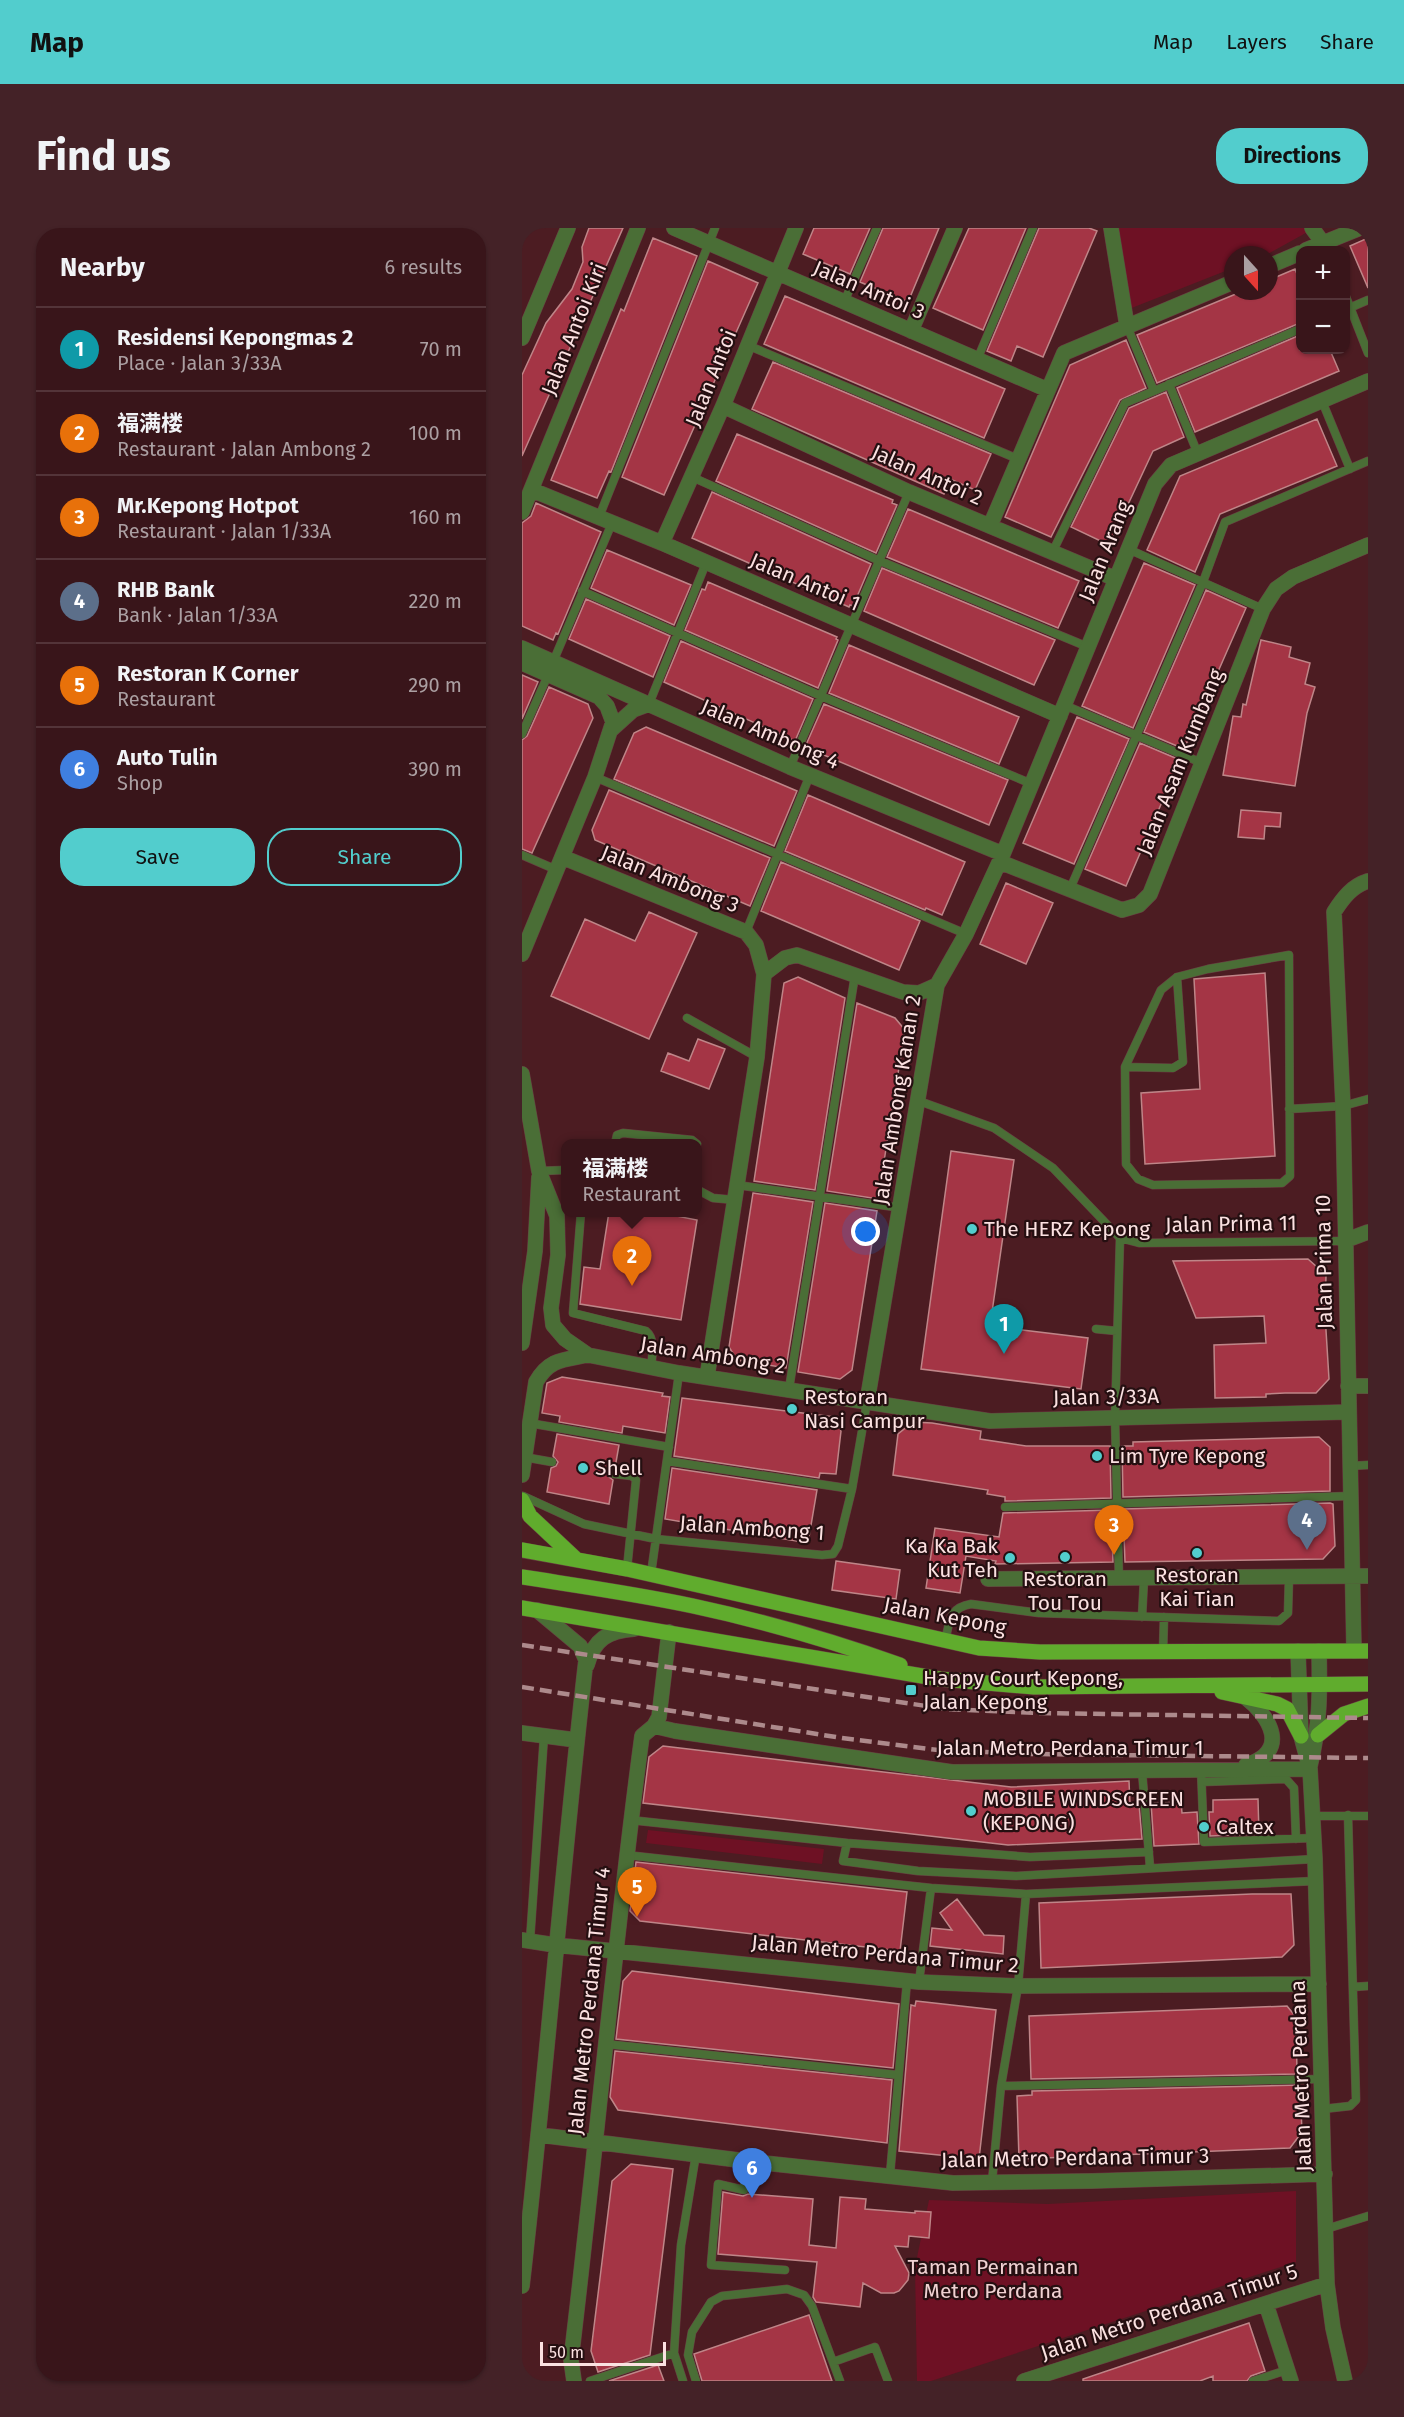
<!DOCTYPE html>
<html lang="en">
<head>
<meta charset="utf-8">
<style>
  :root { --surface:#39151a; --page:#442227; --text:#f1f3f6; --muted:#ab9fa2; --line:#533439; --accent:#52cdcd }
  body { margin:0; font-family:"Fira Sans","Noto Sans SC",sans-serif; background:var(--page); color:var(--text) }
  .controls { position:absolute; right:18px; top:18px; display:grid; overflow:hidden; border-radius:12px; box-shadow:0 2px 4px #0004 }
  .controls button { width:54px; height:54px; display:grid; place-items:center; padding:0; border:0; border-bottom:2px solid var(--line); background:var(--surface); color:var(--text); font:30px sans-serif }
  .compass { position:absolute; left:702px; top:18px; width:54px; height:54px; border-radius:50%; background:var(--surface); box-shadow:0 2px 4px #0004; rotate:159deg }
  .scale { position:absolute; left:18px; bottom:15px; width:126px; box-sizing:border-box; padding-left:6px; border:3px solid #fbe1e1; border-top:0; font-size:16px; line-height:21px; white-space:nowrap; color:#fbe1e1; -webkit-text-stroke:4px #250f11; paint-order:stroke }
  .you { position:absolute; left:344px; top:1004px; width:21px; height:21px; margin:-15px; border:4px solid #fff; border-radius:50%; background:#1a73e8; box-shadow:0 0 0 9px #1a73e833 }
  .badge { display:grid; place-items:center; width:39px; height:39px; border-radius:50%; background:var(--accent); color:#fff; font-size:20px; font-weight:700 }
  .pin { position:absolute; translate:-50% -50px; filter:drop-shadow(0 2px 3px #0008) }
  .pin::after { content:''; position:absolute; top:32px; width:21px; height:18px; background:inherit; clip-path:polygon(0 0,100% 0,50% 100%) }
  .popup { position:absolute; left:39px; top:911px; width:141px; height:78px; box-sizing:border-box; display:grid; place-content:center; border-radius:12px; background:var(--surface); filter:drop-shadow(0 2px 4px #0005); font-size:20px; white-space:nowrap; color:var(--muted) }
  .popup b { font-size:22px; color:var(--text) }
  .popup::after { content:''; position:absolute; left:50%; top:100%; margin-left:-12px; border:12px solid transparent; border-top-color:var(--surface) }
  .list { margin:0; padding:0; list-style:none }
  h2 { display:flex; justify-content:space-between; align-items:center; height:78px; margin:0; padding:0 24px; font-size:26px }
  h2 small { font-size:20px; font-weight:400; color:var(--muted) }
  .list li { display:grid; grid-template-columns:39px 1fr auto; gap:18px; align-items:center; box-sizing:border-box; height:84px; padding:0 24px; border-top:2px solid var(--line) }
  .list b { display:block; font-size:22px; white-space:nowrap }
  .list p { margin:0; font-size:20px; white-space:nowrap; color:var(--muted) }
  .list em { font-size:20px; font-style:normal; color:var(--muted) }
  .actions { display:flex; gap:12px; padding:18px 24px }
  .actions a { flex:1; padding:14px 0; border:2px solid var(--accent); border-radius:24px; text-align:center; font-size:21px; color:var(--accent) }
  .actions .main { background:var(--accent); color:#111 }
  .map { position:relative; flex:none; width:846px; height:2153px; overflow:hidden; border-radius:24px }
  header { display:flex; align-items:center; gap:36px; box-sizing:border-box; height:84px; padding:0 30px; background:var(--accent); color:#111 }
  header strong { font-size:28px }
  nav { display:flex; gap:33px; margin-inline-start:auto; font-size:21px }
  .intro { display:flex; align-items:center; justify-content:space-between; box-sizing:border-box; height:144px; padding:0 36px }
  h1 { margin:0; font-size:42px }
  .button { padding:15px 27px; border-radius:24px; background:var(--accent); color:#111; font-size:21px; font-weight:700 }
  main { display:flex; gap:36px; padding:0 36px }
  aside { flex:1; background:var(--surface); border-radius:24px; box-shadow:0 2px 4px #0004 }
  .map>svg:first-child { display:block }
  .green { fill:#6e1124 }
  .building { fill:#a43545; stroke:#bf8588; stroke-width:1.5 }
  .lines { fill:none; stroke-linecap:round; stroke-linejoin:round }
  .service-casing { stroke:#683c41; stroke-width:9 }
  .minor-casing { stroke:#683c41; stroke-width:16 }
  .tertiary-casing { stroke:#683c41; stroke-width:16 }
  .primary-casing { stroke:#683c41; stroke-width:16 }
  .service { stroke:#4a6e36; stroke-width:8 }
  .minor { stroke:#4a6e36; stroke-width:15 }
  .tertiary { stroke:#4a6e36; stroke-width:15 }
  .primary { stroke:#60ac2d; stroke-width:15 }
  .rail { stroke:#ad8a8c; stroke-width:4.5; stroke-dasharray:12 6; stroke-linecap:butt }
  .poi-dot { fill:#52cdcd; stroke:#250f11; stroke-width:2 }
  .labels { text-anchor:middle; stroke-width:4.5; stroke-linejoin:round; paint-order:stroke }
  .street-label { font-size:21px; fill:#fbe1e1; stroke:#250f11 }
  .poi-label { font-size:21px; fill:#fbe1e1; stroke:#250f11; text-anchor:start }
  .park-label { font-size:21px; fill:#f0d1d2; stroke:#250f11 }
</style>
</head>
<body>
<header>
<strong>Map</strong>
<nav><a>Map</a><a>Layers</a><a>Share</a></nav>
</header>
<div class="intro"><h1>Find us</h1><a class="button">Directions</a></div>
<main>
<aside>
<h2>Nearby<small>6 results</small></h2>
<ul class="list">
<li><span class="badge" style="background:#0f9aa8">1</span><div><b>Residensi Kepongmas 2</b><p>Place · Jalan 3/33A</p></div><em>70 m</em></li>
<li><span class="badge" style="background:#e8710a">2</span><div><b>福满楼</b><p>Restaurant · Jalan Ambong 2</p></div><em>100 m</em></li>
<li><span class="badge" style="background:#e8710a">3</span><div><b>Mr.Kepong Hotpot</b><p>Restaurant · Jalan 1/33A</p></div><em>160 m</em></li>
<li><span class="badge" style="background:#5c6f8a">4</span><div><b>RHB Bank</b><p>Bank · Jalan 1/33A</p></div><em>220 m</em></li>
<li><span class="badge" style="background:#e8710a">5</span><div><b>Restoran K Corner</b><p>Restaurant</p></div><em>290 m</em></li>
<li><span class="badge" style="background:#3f7fe0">6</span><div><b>Auto Tulin</b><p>Shop</p></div><em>390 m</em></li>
</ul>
<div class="actions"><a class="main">Save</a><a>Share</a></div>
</aside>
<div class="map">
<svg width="846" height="2153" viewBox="0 0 846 2153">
  <rect width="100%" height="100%" fill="#4c1c22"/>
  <path class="green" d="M589 0H790L791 1 744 27H711V40L602 83Z
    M126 1602 302 1621 300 1636 124 1615Z
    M774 1963V2034L409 2153H395L393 2039 407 1972 526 1976Z"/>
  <path class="building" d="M67 0H101L0 228V147L24 95 50 61 61 34 60 19Z
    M292 0H348L328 46 281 26Z
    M361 0H417L386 74 338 54Z
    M447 0H504L461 102 411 80Z
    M517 0H567L575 3 521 129 495 118 489 133 465 123Z
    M131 10 175 28 89 244 87 243 75 270 29 252 99 81 102 83Z
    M846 10V60L828 18Z
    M186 33 236 55 142 267 100 249Z
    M773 41 778 54V95L635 155 615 107 721 63H747V52Z
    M263 68 483 161 462 210 242 116Z
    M778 107V122H808L817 143 673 204 655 160Z
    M604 112 624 160 598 172 529 309 483 289 548 137Z
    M251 134 469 226 453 262 428 251 422 266 230 181Z
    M644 164 662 209 631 223 587 317 549 299 607 180Z
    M795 191 815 238 698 286 673 344 625 322 658 248Z
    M215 206 371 272 370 275 375 277 354 325 194 253Z
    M190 264 349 336 331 378 328 377 327 379 170 310Z
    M14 275 79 304 36 406 34 405 31 412 0 398V295L9 288Z
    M386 281 557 353 536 400 365 329Z
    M85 322 169 357 152 397 69 360Z
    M622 335 673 357 611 500 560 478Z
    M360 340 533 412 512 457 342 383Z
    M186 354 315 409 314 411 316 412 296 460 163 402 180 361 183 362Z
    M684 362 724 380 662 521 622 504Z
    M64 371 148 408 131 449 47 411Z
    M739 412 769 419 767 429 788 435 783 456 793 459 785 485 773 558 701 547 711 488 719 489 721 476 724 477Z
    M159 413 291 471 273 513 142 454Z
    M327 417 497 489 477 536 307 465Z
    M0 447 16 454 0 491Z
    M27 459 66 476 71 490 10 625 0 621V512L5 508Z
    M302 476 486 552 467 597 283 519Z
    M555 489 607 511 552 636 501 615Z
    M124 499 275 563 252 618 92 551 112 505Z
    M618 515 658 532 604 658 563 641Z
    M87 562 248 630 228 678 73 612 70 602Z
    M286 567 443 634 420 687 404 680 403 682 263 623Z
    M719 582 759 585 758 599 743 598 742 611 716 609Z
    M259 634 398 693 377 742 239 683Z
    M484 655 531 675 504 736 458 716Z
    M127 684 175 705 127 811 29 768 63 691 113 713Z
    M743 745 753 928 623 936 619 865 678 861 672 751Z
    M276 749 323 770 293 962 232 953 262 755Z
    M335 775 373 790 383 802 356 971 305 963Z
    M176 811 203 821 187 861 139 843 146 825 167 833Z
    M429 923 492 932 468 1098 566 1110 559 1161 399 1141Z
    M231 965 291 974 264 1140 215 1132 207 1119Z
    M303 975 355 983 330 1142 318 1151 276 1144Z
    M87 984H154V988L175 992 159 1092 58 1076 62 1039 78 1041Z
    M786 1031 804 1047 803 1086 807 1151 794 1165H763L744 1166V1169L693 1170 692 1117 744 1115 742 1088 674 1090 651 1033Z
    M40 1149 141 1165 140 1168 148 1169 143 1205 101 1198 100 1205 37 1194 38 1188 20 1185 25 1155Z
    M160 1170 313 1189 319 1203 314 1246 298 1245 297 1250 152 1228Z
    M391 1194 410 1195 459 1203 458 1211 504 1218H588L589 1270 483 1273V1269L465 1266 466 1262 371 1247 376 1206Z
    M35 1206 97 1217 93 1240 86 1245 87 1249 91 1252 87 1276 25 1264 29 1240 34 1238 36 1234 31 1228Z
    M797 1209 808 1219V1263L601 1269 600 1218H611V1214Z
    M150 1240 295 1262 286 1315 143 1291Z
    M808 1275 811 1276 813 1318 801 1331 603 1334 601 1281Z
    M589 1282 591 1334 473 1336 474 1333 444 1328 438 1365 404 1360 413 1300 477 1309 481 1285Z
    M314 1333 378 1342 374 1371 310 1362Z
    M141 1518 489 1559 607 1553 608 1576H617L620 1611 486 1617 121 1575 127 1529Z
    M736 1571 737 1606 688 1608 687 1584H691V1572Z
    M659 1574 660 1585 675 1584 677 1616 632 1618 629 1575Z
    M114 1634 385 1664 378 1723 118 1693 108 1683Z
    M730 1666H769L772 1717 760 1729 519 1740 517 1675Z
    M435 1671 462 1707 482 1708 481 1726 408 1718 410 1700 430 1702 418 1685Z
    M110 1743 377 1776 371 1840 94 1811 101 1753Z
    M394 1773 474 1782 457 1931 377 1923 389 1777 393 1778Z
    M765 1778 774 1789 775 1846 509 1851 507 1788Z
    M93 1823 370 1852 365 1915 96 1882 88 1869Z
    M778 1857 780 1904 768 1920 497 1931 495 1868 510 1867V1863Z
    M109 1936 151 1941 128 2127 76 2144 69 2123 90 1953Z
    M201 1964 221 1968 226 1966 291 1971 287 2017 314 2020 318 1969 344 1971 343 1981 393 1985V1983L409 1984 407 2010 387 2008 386 2019 373 2018 387 2045 386 2052 377 2063 372 2065H359L341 2055 338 2079 294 2074 291 2069 295 2034 196 2026Z
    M287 2087 310 2153H180L172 2126Z
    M727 2095 743 2143 729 2148 725 2153H691V2148L678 2153H561V2151Z
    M136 2137 142 2153H87Z"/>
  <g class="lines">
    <g class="service-casing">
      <path id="service" d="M824 69 846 125
        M322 74 355 0
        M825 81 846 72
        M225 117 496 231
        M455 132 511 0
        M647 156 676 226
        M632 163 778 101
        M800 173 828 241
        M170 249 358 333 566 419
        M77 289 193 0
        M606 321 741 381
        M530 325 603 175 632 163 605 98
        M60 363 299 468 510 556
        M31 434 90 295
        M127 476 184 335
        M542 477 680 535
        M0 506 26 447
        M268 539 387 264
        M73 549 444 706
        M0 627 35 642
        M548 661 681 354 703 294 846 233
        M224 704 288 547
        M767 727 768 948 760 955 631 957 616 951 604 936 603 839 639 762 655 749 686 741Z
        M165 790 235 829
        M603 839 651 840 661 834 655 749
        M397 873 472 900 531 940 598 1010
        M767 881 821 878 846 871
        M93 916 95 907 101 905 170 912 175 916
        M17 943 44 942
        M215 957 380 980
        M176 962 191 970 213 972
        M59 984 51 1085 124 1103C134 1111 130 1128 129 1140
        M598 1010 617 1015 822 1013
        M574 1101 595 1103
        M267 1161 333 747
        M7 1195 147 1219
        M2 1229 30 1234
        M145 1233 330 1261
        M827 1238 846 1237
        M92 1246 110 1248 114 1252 105 1341
        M1 1268 62 1296 134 1311 300 1327 311 1326 316 1318 330 1261 345 1174
        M483 1279 828 1268
        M129 1346 157 1145
        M597 1351 593 1190 598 1010
        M620 1389 622 1351
        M423 1413C428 1394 426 1380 449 1376L517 1385 757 1393 766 1385 767 1350
        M641 1424 642 1389
        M679 1541 682 1614 792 1610
        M620 1543 628 1639
        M680 1554 764 1551 772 1560 774 1611
        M791 1588H846
        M108 1592 325 1615 508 1629 627 1624
        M325 1615 321 1633 396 1643 494 1648 793 1631
        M104 1627 409 1660 504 1666 793 1653
        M8 1713 22 1508
        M397 1754 409 1660
        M831 1759 846 1758
        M84 1816 376 1847
        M479 1858 800 1851
        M801 1881 828 1878 834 1872 826 1587
        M224 1933 222 1962 196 1956 189 2037 263 2042
        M368 1947 385 1753
        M470 1954 479 1858 496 1758 504 1666
        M804 2001 846 1988
        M311 2134 353 2119 366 2153
        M68 2153 152 2125
        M161 2153 152 2125 159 2017 174 1926
        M174 2153 166 2127 170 2104 189 2074 200 2068 265 2061 282 2067 290 2078 318 2153
        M731 2153 765 2142"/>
    </g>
    <g class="minor-casing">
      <path id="minor" d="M152 0 526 162
        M589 0 605 98
        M790 0 801 15
        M784 22 838 0
        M747 38 778 25
        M389 103 433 0
        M201 178 387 264 594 351
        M10 262 140 315 538 488
        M0 284 116 0
        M468 298 542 125 711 54
        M140 315 201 178 274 0
        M0 420 268 539 481 626
        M0 435 77 469 85 478 91 494 73 549 0 726
        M90 501 111 482 127 476
        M40 629 224 704 234 717 242 746 235 829 185 1149
        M478 634 600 682 617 677 628 666 741 381 754 361 771 349 846 317
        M242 746 263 730 275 727 381 764 397 765 415 757
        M0 846 17 943 35 988 36 1027 29 1080 31 1097 43 1111 66 1127 157 1145 468 1193 826 1184
        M822 1013 846 1004
        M0 1115 13 1023 17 949
        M826 1158H846
        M345 1174 415 757 444 706 481 626 633 256 649 237 846 153
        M0 1247 14 1154C27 1131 41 1132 66 1127
        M466 1351 846 1348
        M776 1423 779 1508 788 1541 793 1631 805 2056 811 2100 823 2153
        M832 1423 821 878 812 684C821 670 830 658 846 653
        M65 1437C72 1411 86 1403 112 1401
        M723 1469C749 1489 768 1524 724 1537
        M132 1498 153 1503 430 1544 788 1541
        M0 1505 54 1512
        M788 1538C798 1498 798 1464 797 1423
        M0 1712 33 1717 397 1754 496 1758 797 1756
        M18 1907 224 1933 431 1955 570 1953 803 1946
        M0 2058C24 1850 40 1640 64 1432L58 1418 15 1382
        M744 2076 769 2153
        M52 2153 49 2132C74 1924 92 1715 120 1508L132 1498 137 1489 147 1404
        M502 2153 805 2056"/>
    </g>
    <g class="tertiary-casing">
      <path id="tertiary" d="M0 110 46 0"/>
    </g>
    <g class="primary-casing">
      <path id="primary" d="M0 1272 8 1288 55 1332
        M0 1322 105 1341 457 1420 518 1424 846 1423
        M0 1349C57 1358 115 1366 171 1378 241 1393 311 1413 378 1437
        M0 1380 418 1451 512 1459 846 1456
        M700 1464 755 1476 765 1481 779 1508
        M796 1507 822 1486 846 1478"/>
    </g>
    <use href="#service" class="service"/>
    <use href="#minor" class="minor"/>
    <use href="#tertiary" class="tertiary"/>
    <use href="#primary" class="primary"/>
    <path class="rail" d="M0 1417 424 1481 515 1485 846 1490
      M0 1459 320 1510 416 1522 510 1526 846 1530"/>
  </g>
  <g class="poi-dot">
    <circle cx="450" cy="1001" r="6"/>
    <circle cx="270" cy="1181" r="6"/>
    <circle cx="575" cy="1228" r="6"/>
    <circle cx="61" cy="1240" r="6"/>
    <circle cx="675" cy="1325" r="6"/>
    <circle cx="543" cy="1329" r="6"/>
    <circle cx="488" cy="1330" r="6"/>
    <rect x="383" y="1456" width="12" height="12" rx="3"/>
    <circle cx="449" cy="1583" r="6"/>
    <circle cx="682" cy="1599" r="6"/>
  </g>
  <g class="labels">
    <g class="street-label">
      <text transform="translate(347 62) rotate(23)" y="7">Jalan Antoi 3</text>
      <text transform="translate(52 101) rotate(-68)" y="7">Jalan Antoi Kiri</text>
      <text transform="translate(189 150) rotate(-68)" y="7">Jalan Antoi</text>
      <text transform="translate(405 247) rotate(24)" y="7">Jalan Antoi 2</text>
      <text transform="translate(583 323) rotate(-68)" y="7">Jalan Arang</text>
      <text transform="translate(283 354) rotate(23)" y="7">Jalan Antoi 1</text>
      <text transform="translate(248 506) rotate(23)" y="7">Jalan Ambong 4</text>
      <text transform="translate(658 534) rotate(-68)" y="7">Jalan Asam Kumbang</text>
      <text transform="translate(148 651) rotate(22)" y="7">Jalan Ambong 3</text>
      <text transform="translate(375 872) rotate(-81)" y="7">Jalan Ambong Kanan 2</text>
      <text transform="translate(709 996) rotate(-1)" y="7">Jalan Prima 11</text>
      <text transform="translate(802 1034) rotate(-91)" y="7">Jalan Prima 10</text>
      <text transform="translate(191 1127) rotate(9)" y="7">Jalan Ambong 2</text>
      <text transform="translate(584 1169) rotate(-1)" y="7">Jalan 3/33A</text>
      <text transform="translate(230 1300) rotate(4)" y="7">Jalan Ambong 1</text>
      <text transform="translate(423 1388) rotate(11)" y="7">Jalan Kepong</text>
      <text x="548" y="1527">Jalan Metro Perdana Timur 1</text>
      <text transform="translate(363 1726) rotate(5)" y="7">Jalan Metro Perdana Timur 2</text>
      <text transform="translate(67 1773) rotate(-84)" y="7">Jalan Metro Perdana Timur 4</text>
      <text transform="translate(779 1848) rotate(-92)" y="7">Jalan Metro Perdana</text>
      <text transform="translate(553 1930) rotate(-1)" y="7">Jalan Metro Perdana Timur 3</text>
      <text transform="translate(647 2084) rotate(-18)" y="7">Jalan Metro Perdana Timur 5</text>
    </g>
    <g class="poi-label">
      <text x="462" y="1008">The HERZ Kepong</text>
      <text x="282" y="1176">Restoran<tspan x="282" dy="24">Nasi Campur</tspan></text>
      <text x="587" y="1235">Lim Tyre Kepong</text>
      <text x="73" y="1247">Shell</text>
      <text x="476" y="1325" text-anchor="end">Ka Ka Bak<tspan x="476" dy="24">Kut Teh</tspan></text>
      <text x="675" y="1354" text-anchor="middle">Restoran<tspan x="675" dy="24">Kai Tian</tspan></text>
      <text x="543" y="1358" text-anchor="middle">Restoran<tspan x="543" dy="24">Tou Tou</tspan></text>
      <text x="401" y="1457">Happy Court Kepong,<tspan x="401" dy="24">Jalan Kepong</tspan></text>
      <text x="461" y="1578">MOBILE WINDSCREEN<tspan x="461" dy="24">(KEPONG)</tspan></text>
      <text x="694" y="1606">Caltex</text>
    </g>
    <g class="park-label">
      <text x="471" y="2046">Taman Permainan<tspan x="471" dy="24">Metro Perdana</tspan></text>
    </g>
  </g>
</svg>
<div class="controls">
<button>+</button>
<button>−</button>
</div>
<svg class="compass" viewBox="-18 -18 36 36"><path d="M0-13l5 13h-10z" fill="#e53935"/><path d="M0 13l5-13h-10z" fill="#ab9fa2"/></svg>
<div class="scale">50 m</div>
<div class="you"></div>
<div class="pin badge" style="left:482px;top:1126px;background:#0f9aa8">1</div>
<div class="pin badge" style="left:110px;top:1058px;background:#e8710a">2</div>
<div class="popup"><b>福满楼</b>Restaurant</div>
<div class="pin badge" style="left:592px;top:1327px;background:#e8710a">3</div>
<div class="pin badge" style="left:785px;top:1322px;background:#5c6f8a">4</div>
<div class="pin badge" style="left:115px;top:1689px;background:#e8710a">5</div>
<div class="pin badge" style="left:230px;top:1970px;background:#3f7fe0">6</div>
</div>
</main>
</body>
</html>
